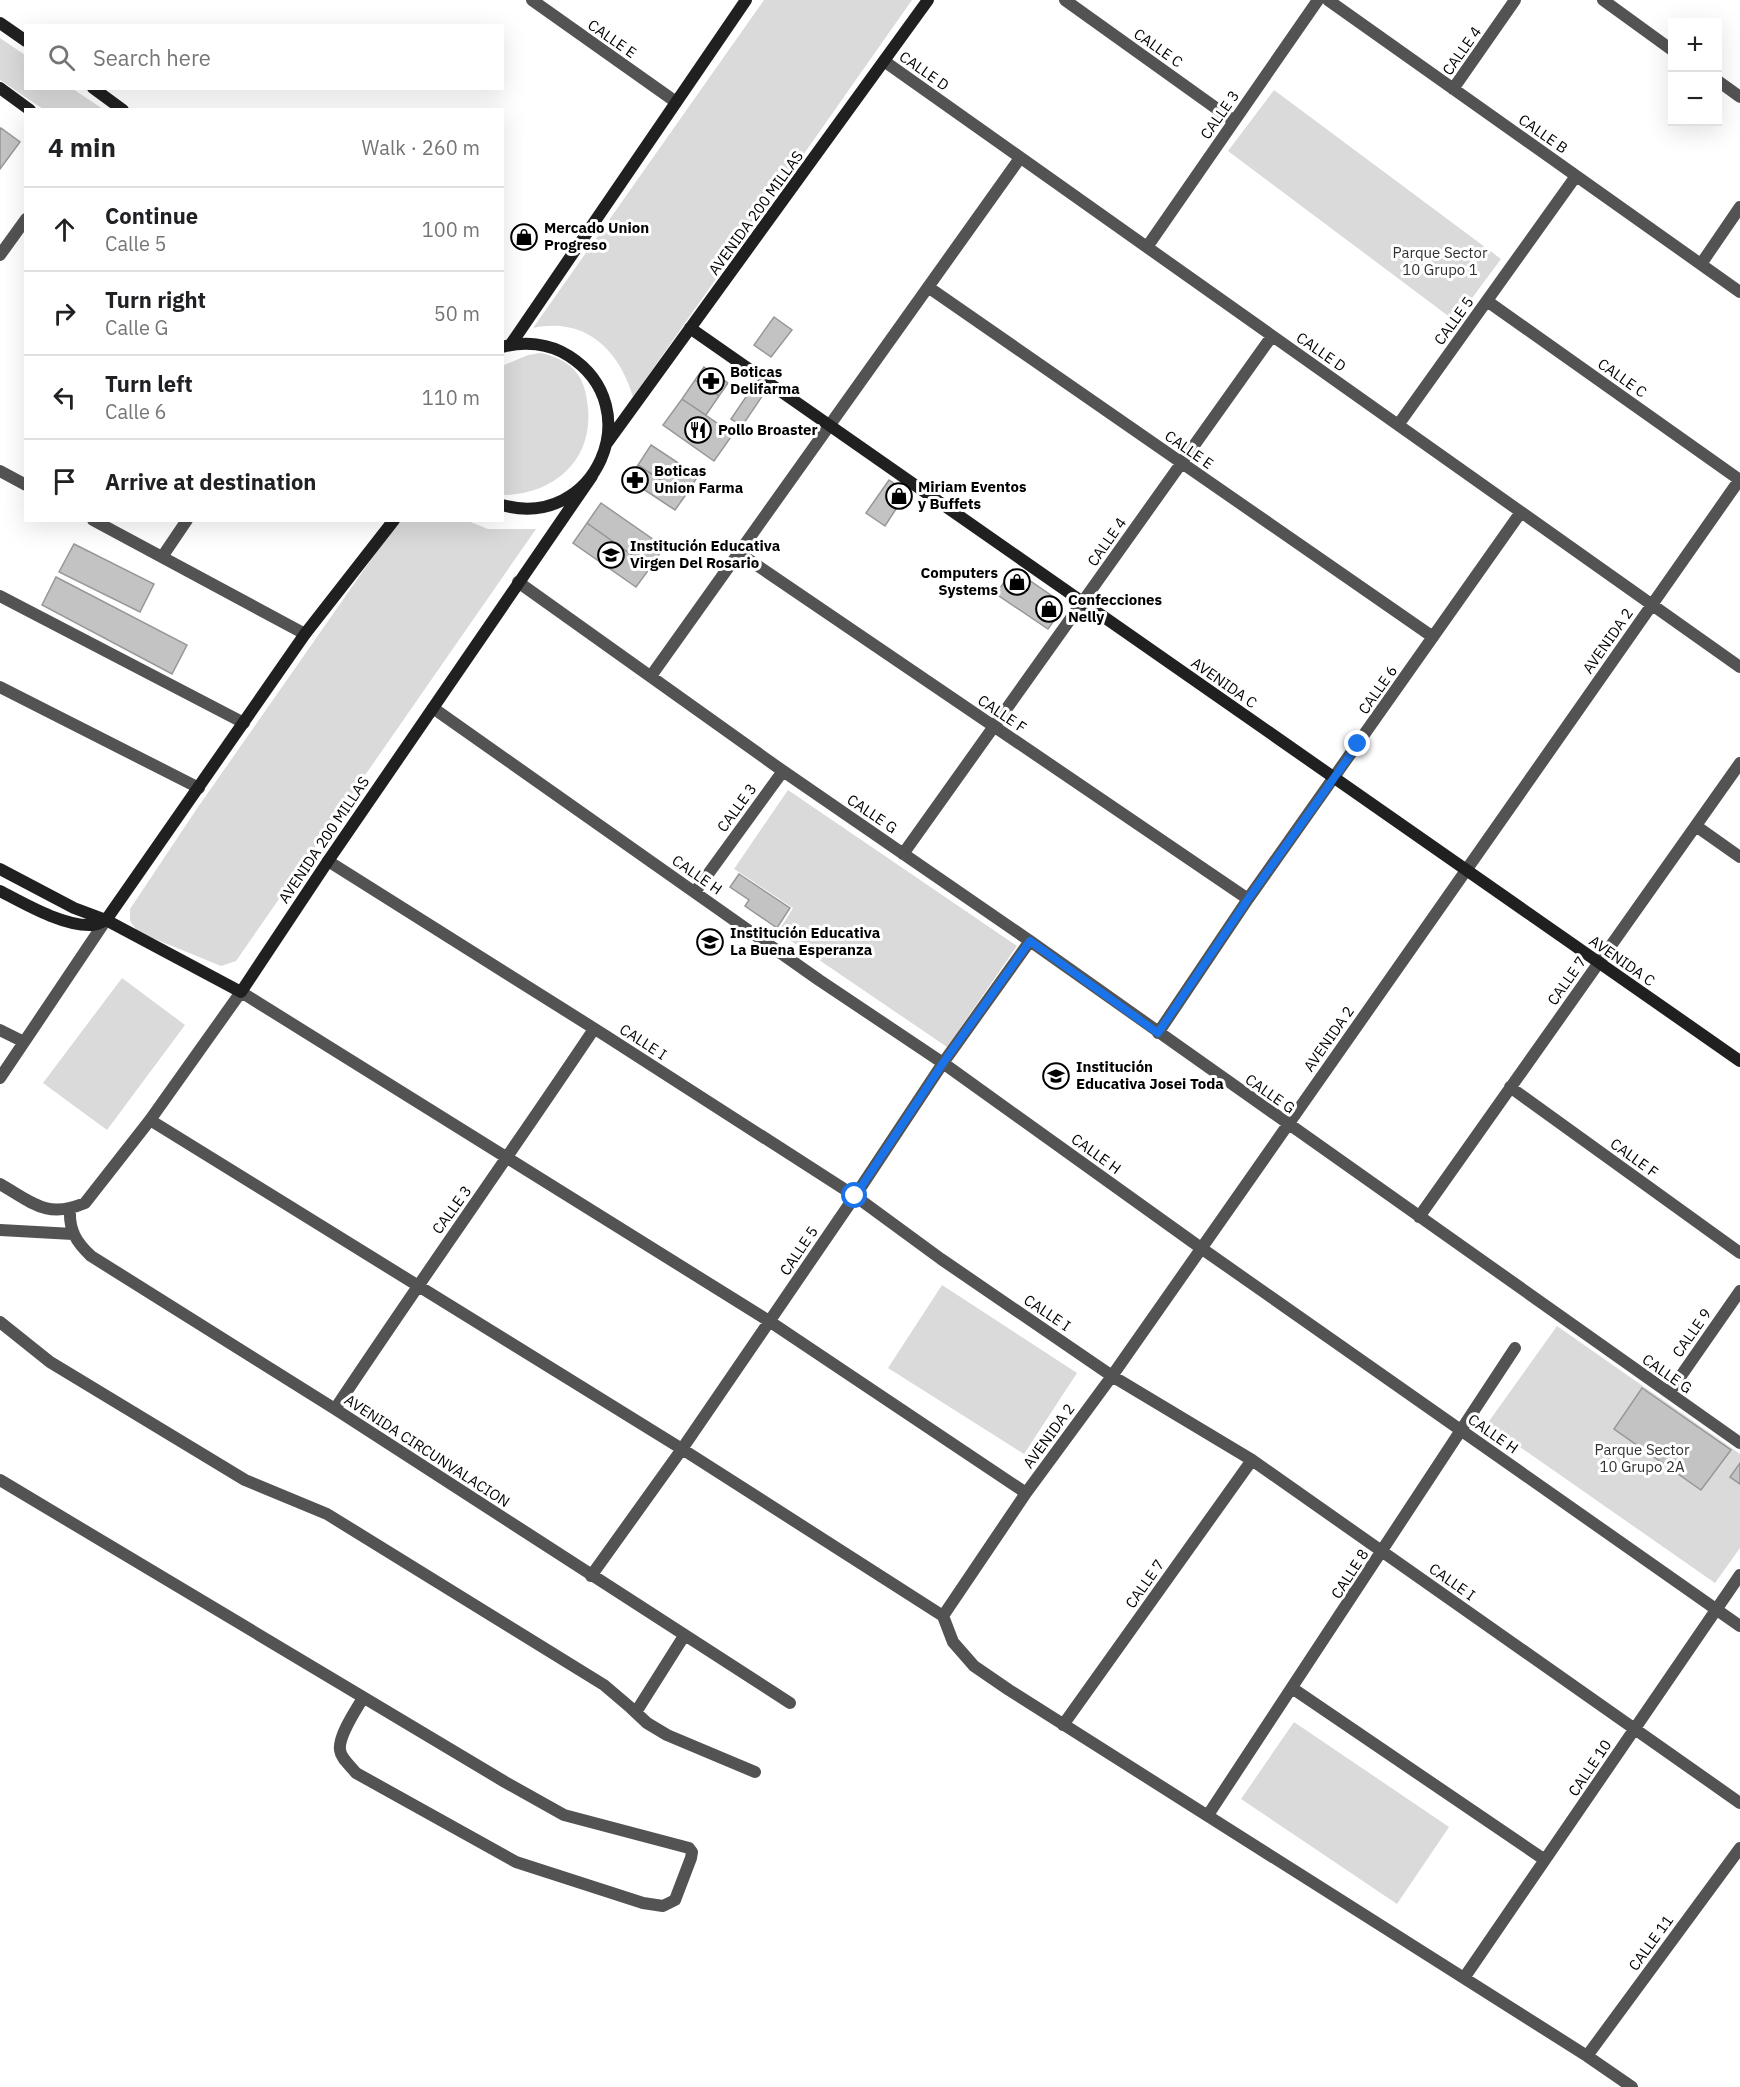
<!DOCTYPE html>
<html lang="en">
<head>
<meta charset="utf-8">
<style>
  :root { --surface:#fff; --page:#f2f2f2; --text:#202124; --muted:#757577; --line:#e0e0e0 }
  body { margin:0; font-family:"IBM Plex Sans",sans-serif; background:var(--page); color:var(--text) }
  .controls { position:absolute; right:18px; top:18px; display:grid; overflow:hidden; border-radius:0px; box-shadow:0 6px 24px #0002 }
  .controls button { width:54px; height:54px; display:grid; place-items:center; padding:0; border:0; border-bottom:2px solid var(--line); background:var(--surface); color:var(--text); font:30px sans-serif }
  .stop { position:absolute; width:18px; height:18px; margin:-14px; border:4px solid #1a73e8; border-radius:50%; background:#fff }
  .stop.end { background:#1a73e8; border-color:#fff; box-shadow:0 2px 6px #0008 }
  .list { margin:0; padding:0; list-style:none }
  h2 { display:flex; justify-content:space-between; align-items:center; height:78px; margin:0; padding:0 24px; font-size:26px }
  h2 small { font-size:20px; font-weight:400; color:var(--muted) }
  .list li { display:grid; grid-template-columns:39px 1fr auto; gap:18px; align-items:center; box-sizing:border-box; height:84px; padding:0 24px; border-top:2px solid var(--line) }
  .list b { display:block; font-size:22px; white-space:nowrap }
  .list p { margin:0; font-size:20px; white-space:nowrap; color:var(--muted) }
  .list em { font-size:20px; font-style:normal; color:var(--muted) }
  .icon { flex:none; width:33px; height:33px; fill:none; stroke:currentColor; stroke-width:2; stroke-linecap:round; stroke-linejoin:round }
  .map { position:relative; flex:none; width:1740px; height:2087px; overflow:hidden }
  .search { position:absolute; background:var(--surface); box-shadow:0 6px 24px #0002; left:24px; top:24px; width:480px; height:66px; display:flex; align-items:center; gap:15px; box-sizing:border-box; padding:0 21px; border-radius:0px; color:var(--muted); font-size:22px }
  .panel { position:absolute; background:var(--surface); box-shadow:0 6px 24px #0002; left:24px; top:108px; width:480px; height:414px; border-radius:0px }
  .map>svg:first-child { display:block }
  .green { fill:#dadada }
  .building { fill:#c3c3c3; stroke:#979797; stroke-width:1.5 }
  .lines { fill:none; stroke-linecap:round; stroke-linejoin:round }
  .street { stroke:#535353; stroke-width:12 }
  .secondary { stroke:#202020; stroke-width:12 }
  .route { stroke:#1a73e8; stroke-width:8 }
  .labels { text-anchor:middle; stroke-width:6; stroke-linejoin:round; paint-order:stroke }
  .street-label { font-size:15px; fill:#000; stroke:#fff }
  .poi-label { font-size:15px; font-weight:bold; fill:#000; stroke:#fff; text-anchor:start }
  .park-label { font-size:15px; fill:#313131; stroke:#fff }
</style>
</head>
<body>
<div class="map">
<svg width="1740" height="2087" viewBox="0 0 1740 2087">
  <rect width="100%" height="100%" fill="#fff"/>
  <path class="green" d="M764 0H912L633 397C619 350 586 317 533 328Z
    M0 38 25 55 26 88 73 89 103 109H43L0 80Z
    M1274 90 1501 259 1455 321 1228 151Z
    M541 353C573 361 585 375 588 408 593 461 553 495 503 495L502 366 528 355Z
    M398 521H468L488 529H536L236 961 221 966 138 932 130 921V909L196 810Z
    M788 790 1017 946 947 1047 778 932 793 908 734 869Z
    M122 978 185 1025 107 1130 43 1083Z
    M942 1285 1077 1373 1024 1454 888 1368Z
    M1557 1326 1740 1454V1548L1715 1583 1487 1424Z
    M1294 1722 1449 1827 1397 1904 1241 1799Z"/>
  <path class="building" d="M1 128 20 142 0 169V130Z
    M774 317 792 330 771 357 754 345Z
    M704 367 728 383 719 396 695 380Z
    M695 380 719 396 706 415 682 399Z
    M754 385 765 392 742 426 731 419Z
    M682 399 733 434 714 461 663 425Z
    M651 445 698 476 685 496 638 465Z
    M638 465 685 496 675 510 628 479Z
    M889 480 907 492 885 526 866 513Z
    M601 503 664 547 650 568 587 523Z
    M587 523 650 568 636 587 573 543Z
    M74 544 154 584 140 612 59 572Z
    M1013 569 1058 600 1060 612 1048 629 996 594Z
    M56 577 187 645 172 674 42 605Z
    M739 874 790 908 777 928 745 906 749 900 730 887Z
    M1642 1388 1731 1450 1701 1490 1614 1429Z
    M1740 1463V1484L1730 1477Z"/>
  <g class="lines">
    <path class="street" d="M532 0 676 102
      M1065 0 1234 121
      M1328 0 1740 292
      M1603 0 1672 50
      M884 61 1740 667
      M1718 81 1740 97
      M1453 89 1515 0
      M1147 247 1318 0
      M0 255 26 219
      M1701 264 1740 207
      M928 287 1433 637
      M1487 301 1740 480
      M1398 425 1576 176
      M0 471 26 485
      M93 520 305 634
      M739 553 1248 899
      M162 557 187 520
      M518 582 783 771 1030 941 1740 1443
      M0 596 244 723
      M651 676 1020 158
      M0 687 199 788
      M433 708 819 980 943 1063 1201 1248 1740 1626
      M1696 826 1740 857
      M903 854 1272 336
      M328 861 606 1036 855 1196 941 1259 1112 1376 1252 1460 1740 1803
      M695 892 783 771
      M0 1030 24 1042
      M1158 1033 1248 899 1521 512
      M0 1078 106 920
      M1510 1087 1740 1253
      M150 1120 682 1449 943 1616 953 1642 974 1666 1009 1690 1587 2056 1632 2087
      M0 1184C33 1203 47 1219 85 1203L150 1120 241 992 769 1321 1026 1493
      M70 1210C69 1230 76 1242 91 1256L335 1409 790 1703
      M1419 1217 1740 763
      M0 1230 73 1234
      M0 1322 50 1362 245 1480 327 1514 604 1685 631 1708 647 1723 667 1735 755 1772
      M1669 1393 1740 1291
      M335 1409C420 1281 509 1156 594 1029
      M0 1480 505 1782 564 1815 689 1848 692 1852 691 1858 675 1900 663 1906 643 1903 516 1862 356 1773C351 1766 341 1759 340 1750 338 1736 356 1710 363 1698
      M591 1576 682 1449 855 1196 943 1063 1030 941
      M943 1616 1026 1493 1112 1376 1740 479
      M1292 1688 1545 1860
      M636 1712 684 1636
      M1063 1725 1252 1460
      M1208 1815 1515 1348
      M1464 1978 1740 1575
      M1587 2056 1740 1848"/>
    <path class="secondary" d="M0 23 26 41
      M0 88 30 110
      M93 88 123 110
      M690 328 1740 1061
      M511 344 746 0
      M502 347C524 341 549 343 569 356 650 408 595 531 502 505
      M607 443 928 0
      M0 869 74 908 106 920 241 992 328 861 592 476
      M0 891C25 904 64 927 93 925 97 925 102 922 106 920
      M106 920 305 634 394 520"/>
  </g>
  <g class="lines">
    <path class="route" d="M855 1196 943 1063 1030 941 1158 1033 1248 899 1358 744"/>
  </g>
  <defs>
    <g id="shop-ring" transform="scale(1.35)"><circle r="9.5" fill="#fff" stroke="#000" stroke-width="1.5"/><path d="M-5-2.5h2.3a2.7 3.5 0 0 1 5.4 0H5L5.5 6h-11ZM-1.5-2.5h3a1.5 2.3 0 0 0-3 0Z" fill="#000"/></g>
    <g id="pharmacy-ring" transform="scale(1.35)"><circle r="9.5" fill="#fff" stroke="#000" stroke-width="1.5"/><path d="M-2-6h4v4h4v4h-4v4h-4v-4h-4v-4h4Z" fill="#000"/></g>
    <g id="restaurant-ring" transform="scale(1.35)"><circle r="9.5" fill="#fff" stroke="#000" stroke-width="1.5"/><path d="M-5-6h1v4h1v-4h1v4h1v-4h1v5L-1.5 .5V6h-2V.5L-5-1ZM5-6V6H3V1.5H1.5Q1.5-4 5-6Z" fill="#000"/></g>
    <g id="school-ring" transform="scale(1.35)"><circle r="9.5" fill="#fff" stroke="#000" stroke-width="1.5"/><path d="M0-5L7-2L0 1L-7-2ZM-4 1L0 2.5L4 1V4Q0 6-4 4Z" fill="#000"/></g>
  </defs>
  <g fill-rule="evenodd">
    <use href="#shop-ring" x="524" y="237"/>
    <use href="#pharmacy-ring" x="711" y="381"/>
    <use href="#restaurant-ring" x="698" y="430"/>
    <use href="#pharmacy-ring" x="635" y="480"/>
    <use href="#shop-ring" x="899" y="496"/>
    <use href="#school-ring" x="611" y="555"/>
    <use href="#shop-ring" x="1017" y="582"/>
    <use href="#shop-ring" x="1049" y="609"/>
    <use href="#school-ring" x="710" y="942"/>
    <use href="#school-ring" x="1056" y="1076"/>
  </g>
  <g class="labels">
    <g class="street-label">
      <text transform="translate(612 39) rotate(35)" y="5">CALLE E</text>
      <text transform="translate(1158 48) rotate(35)" y="5">CALLE C</text>
      <text transform="translate(1462 51) rotate(-55)" y="5">CALLE 4</text>
      <text transform="translate(924 71) rotate(35)" y="5">CALLE D</text>
      <text transform="translate(1220 115) rotate(-55)" y="5">CALLE 3</text>
      <text transform="translate(1543 134) rotate(35)" y="5">CALLE B</text>
      <text transform="translate(756 213) rotate(-54)" y="5">AVENIDA 200 MILLAS</text>
      <text transform="translate(1454 321) rotate(-54)" y="5">CALLE 5</text>
      <text transform="translate(1321 352) rotate(35)" y="5">CALLE D</text>
      <text transform="translate(1622 378) rotate(35)" y="5">CALLE C</text>
      <text transform="translate(1189 450) rotate(35)" y="5">CALLE E</text>
      <text transform="translate(1107 542) rotate(-55)" y="5">CALLE 4</text>
      <text transform="translate(1608 641) rotate(-55)" y="5">AVENIDA 2</text>
      <text transform="translate(1224 683) rotate(35)" y="5">AVENIDA C</text>
      <text transform="translate(1378 690) rotate(-55)" y="5">CALLE 6</text>
      <text transform="translate(1002 714) rotate(34)" y="5">CALLE F</text>
      <text transform="translate(737 808) rotate(-54)" y="5">CALLE 3</text>
      <text transform="translate(872 814) rotate(34)" y="5">CALLE G</text>
      <text transform="translate(324 840) rotate(-56)" y="5">AVENIDA 200 MILLAS</text>
      <text transform="translate(697 875) rotate(35)" y="5">CALLE H</text>
      <text transform="translate(1622 961) rotate(35)" y="5">AVENIDA C</text>
      <text transform="translate(1567 981) rotate(-55)" y="5">CALLE 7</text>
      <text transform="translate(1329 1039) rotate(-55)" y="5">AVENIDA 2</text>
      <text transform="translate(643 1042) rotate(33)" y="5">CALLE I</text>
      <text transform="translate(1270 1094) rotate(35)" y="5">CALLE G</text>
      <text transform="translate(1096 1154) rotate(36)" y="5">CALLE H</text>
      <text transform="translate(1634 1158) rotate(36)" y="5">CALLE F</text>
      <text transform="translate(452 1210) rotate(-54)" y="5">CALLE 3</text>
      <text transform="translate(799 1251) rotate(-56)" y="5">CALLE 5</text>
      <text transform="translate(1047 1313) rotate(34)" y="5">CALLE I</text>
      <text transform="translate(1692 1333) rotate(-55)" y="5">CALLE 9</text>
      <text transform="translate(1667 1374) rotate(35)" y="5">CALLE G</text>
      <text transform="translate(1493 1434) rotate(35)" y="5">CALLE H</text>
      <text transform="translate(1049 1436) rotate(-54)" y="5">AVENIDA 2</text>
      <text transform="translate(427 1451) rotate(33)" y="5">AVENIDA CIRCUNVALACION</text>
      <text transform="translate(1350 1574) rotate(-57)" y="5">CALLE 8</text>
      <text transform="translate(1452 1582) rotate(35)" y="5">CALLE I</text>
      <text transform="translate(1145 1584) rotate(-55)" y="5">CALLE 7</text>
      <text transform="translate(1590 1768) rotate(-56)" y="5">CALLE 10</text>
      <text transform="translate(1651 1943) rotate(-54)" y="5">CALLE 11</text>
    </g>
    <g class="poi-label">
      <text x="544" y="233">Mercado Union<tspan x="544" dy="17">Progreso</tspan></text>
      <text x="730" y="377">Boticas<tspan x="730" dy="17">Delifarma</tspan></text>
      <text x="718" y="435">Pollo Broaster</text>
      <text x="654" y="476">Boticas<tspan x="654" dy="17">Union Farma</tspan></text>
      <text x="918" y="492">Miriam Eventos<tspan x="918" dy="17">y Buffets</tspan></text>
      <text x="630" y="551">Institución Educativa<tspan x="630" dy="17">Virgen Del Rosario</tspan></text>
      <text x="998" y="578" text-anchor="end">Computers<tspan x="998" dy="17">Systems</tspan></text>
      <text x="1068" y="605">Confecciones<tspan x="1068" dy="17">Nelly</tspan></text>
      <text x="730" y="938">Institución Educativa<tspan x="730" dy="17">La Buena Esperanza</tspan></text>
      <text x="1076" y="1072">Institución<tspan x="1076" dy="17">Educativa Josei Toda</tspan></text>
    </g>
    <g class="park-label">
      <text x="1440" y="258">Parque Sector<tspan x="1440" dy="17">10 Grupo 1</tspan></text>
      <text x="1642" y="1455">Parque Sector<tspan x="1642" dy="17">10 Grupo 2A</tspan></text>
    </g>
  </g>
</svg>
<div class="controls">
<button>+</button>
<button>−</button>
</div>
<div class="stop" style="left:855px;top:1196px"></div>
<div class="stop end" style="left:1358px;top:744px"></div>
<div class="search"><svg class="icon" aria-label="search" viewBox="0 0 24 24"><circle cx="10" cy="10" r="6"/><path d="M15 15l6 6"/></svg>Search here</div>
<section class="panel">
<h2>4 min<small>Walk · 260 m</small></h2>
<ul class="list">
<li><svg class="icon" aria-label="ahead" viewBox="0 0 24 24"><path d="M12 20V5M6 11l6-6 6 6"/></svg><div><b>Continue</b><p>Calle 5</p></div><em>100 m</em></li>
<li><svg class="icon" aria-label="right" viewBox="0 0 24 24"><path d="M7 20v-9h11M14 6l5 5-5 5"/></svg><div><b>Turn right</b><p>Calle G</p></div><em>50 m</em></li>
<li><svg class="icon" aria-label="left" viewBox="0 0 24 24"><path d="M17 20v-9H6M10 6l-5 5 5 5"/></svg><div><b>Turn left</b><p>Calle 6</p></div><em>110 m</em></li>
<li><svg class="icon" aria-label="arrive" viewBox="0 0 24 24"><path d="M6 21V4h12l-3 4 3 4H6"/></svg><div><b>Arrive at destination</b></div></li>
</ul>
</section>
</div>
</body>
</html>
